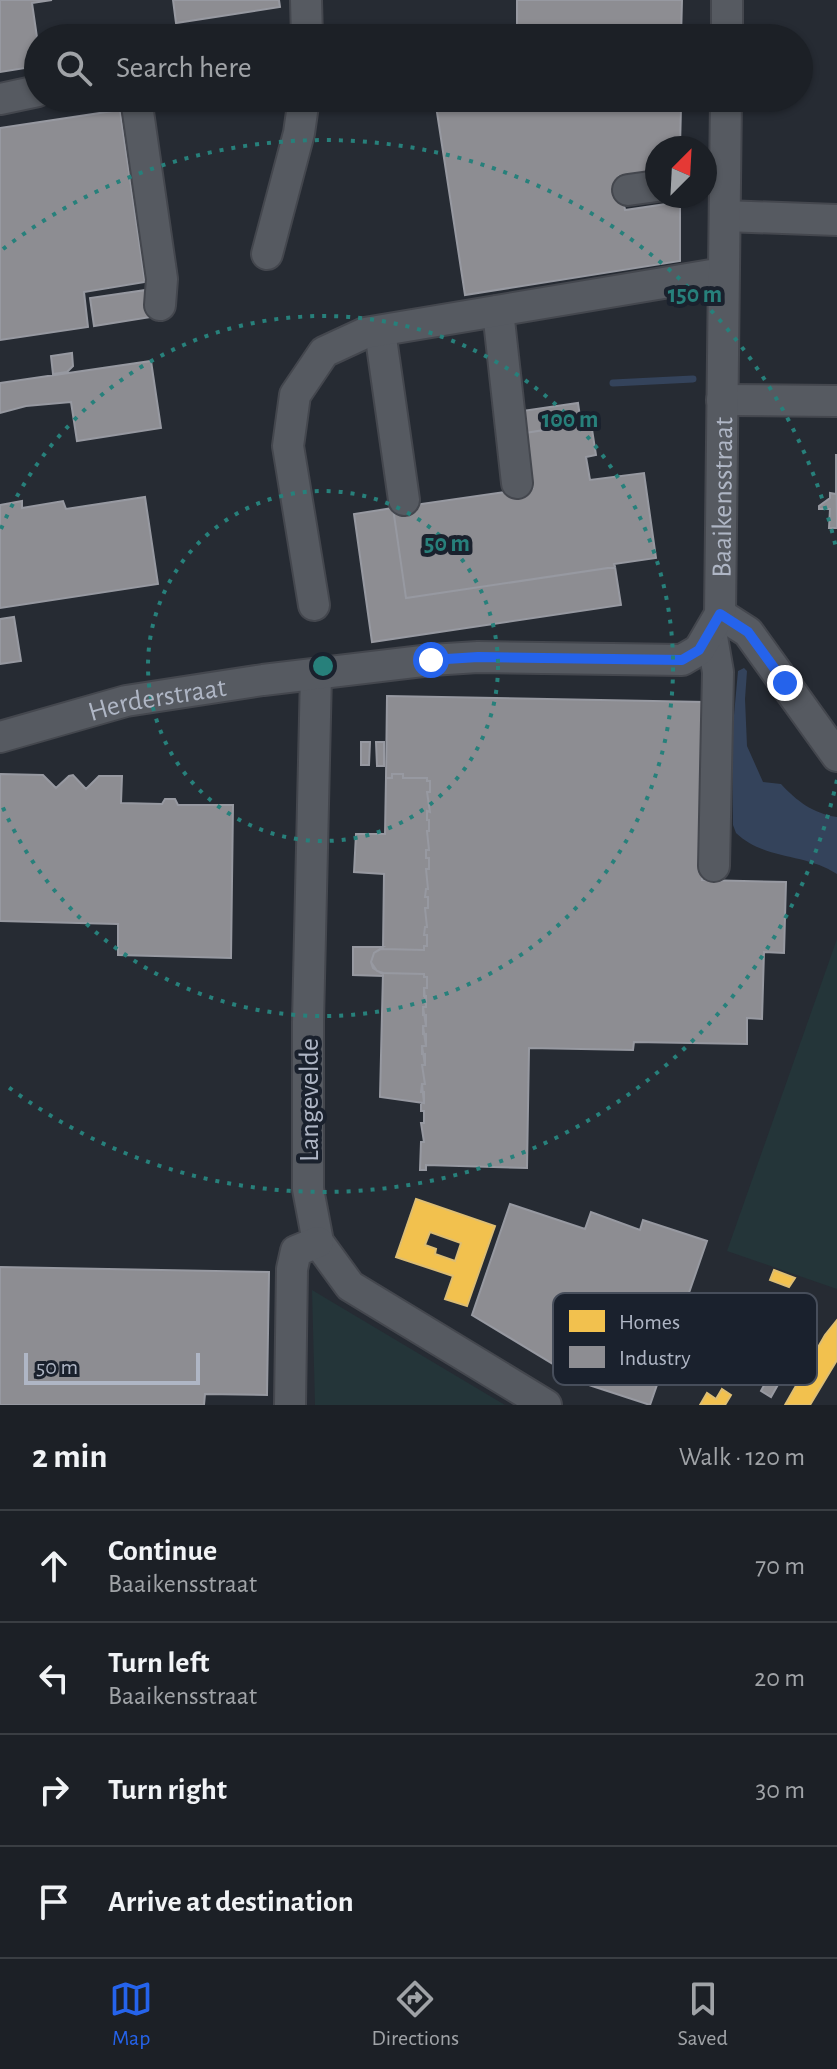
<!DOCTYPE html>
<html lang="en">
<head>
<meta charset="utf-8">
<style>
  :root { --surface:#1c2026; --page:#25282e; --text:#f1f3f6; --muted:#a0a3a7; --line:#3a3e43; --accent:#2563eb }
  body { margin:0; font-family:"Alegreya Sans",sans-serif; background:var(--page); color:var(--text) }
  .compass { position:absolute; left:645px; top:136px; width:72px; height:72px; border-radius:50%; background:var(--surface); box-shadow:0 2px 6px #0004; rotate:24deg }
  .scale { position:absolute; left:24px; bottom:20px; width:176px; box-sizing:border-box; padding-left:8px; border:4px solid #afb6c5; border-top:0; font-size:22px; line-height:28px; white-space:nowrap; color:#afb6c5; -webkit-text-stroke:6px #1a212d; paint-order:stroke }
  .stop { position:absolute; width:24px; height:24px; margin:-18px; border:6px solid #2563eb; border-radius:50%; background:#fff }
  .stop.end { background:#2563eb; border-color:#fff; box-shadow:0 2px 8px #0008 }
  .list { margin:0; padding:0; list-style:none }
  h2 { display:flex; justify-content:space-between; align-items:center; height:104px; margin:0; padding:0 32px; font-size:34px }
  h2 small { font-size:26px; font-weight:400; color:var(--muted) }
  .list li { display:grid; grid-template-columns:52px 1fr auto; gap:24px; align-items:center; box-sizing:border-box; height:112px; padding:0 32px; border-top:2px solid var(--line) }
  .list b { display:block; font-size:30px; white-space:nowrap }
  .list p { margin:0; font-size:26px; white-space:nowrap; color:var(--muted) }
  .list em { font-size:26px; font-style:normal; color:var(--muted) }
  .icon { flex:none; width:44px; height:44px; fill:none; stroke:currentColor; stroke-width:2; stroke-linecap:round; stroke-linejoin:round }
  .map { position:relative; flex:none; width:837px; height:1405px; overflow:hidden }
  .search { position:absolute; background:var(--surface); box-shadow:0 2px 6px #0004; left:24px; right:24px; top:24px; height:88px; display:flex; align-items:center; gap:20px; box-sizing:border-box; padding:0 28px; border-radius:44px; color:var(--muted); font-size:30px }
  .sheet { height:552px; background:var(--surface) }
  nav { display:flex; justify-content:space-around; align-items:center; box-sizing:border-box; height:112px; border-top:2px solid var(--line); background:var(--surface); font-size:22px; color:var(--muted) }
  nav a { display:grid; justify-items:center; gap:4px }
  nav .on { color:var(--accent) }
  .map>svg:first-child { display:block }
  .green { fill:#243539 }
  .water { fill:#34435b }
  .homes { fill:#f2c14e; stroke:#debe72; stroke-width:2; fill-rule:evenodd }
  .industry { fill:#8d8d92; stroke:#9799a1; stroke-width:2 }
  .lines { fill:none; stroke-linecap:round; stroke-linejoin:round }
  .stream { stroke:#34435b; stroke-width:7 }
  .minor-casing { stroke:#44474e; stroke-width:34 }
  .minor { stroke:#565a61; stroke-width:30 }
  .route { stroke:#2563eb; stroke-width:10 }
  .ring { fill:none; stroke:#27807b; stroke-width:4; stroke-dasharray:4 8 }
  .labels { text-anchor:middle; stroke-width:8; stroke-linejoin:round; paint-order:stroke }
  .street-label { font-size:28px; fill:#afb6c5; stroke:#1a212d }
  .key { fill:#1a212d; stroke:#474e5b; stroke-width:2 }
  .key-label { font-size:22px; fill:#afb6c5 }
  .centre { fill:#27807b; stroke:#1a212d; stroke-width:4 }
  .ring-label { font-size:24px; text-anchor:middle; font-weight:bold; fill:#27807b; stroke:#1a212d; stroke-width:8; stroke-linejoin:round; paint-order:stroke }
</style>
</head>
<body>
<div class="map">
<svg width="837" height="1405" viewBox="0 0 837 1405">
  <rect width="100%" height="100%" fill="#262b33"/>
  <path class="green" d="M837 939V1289L727 1251Z
    M312 1290 505 1405H315Z"/>
  <path class="water" d="M744 668 747 671 745 699 747 746 763 782 781 784C797 801 812 813 837 817V874C806 853 764 860 736 833L733 825 732 737 738 671Z"/>
  <path class="homes" d="M416 1199 495 1226 467 1306 445 1299 453 1276 396 1257ZM430 1232 461 1243 455 1261 435 1254 436 1249 425 1245Z
    M774 1270 795 1278 789 1287 770 1280Z
    M837 1320V1360L810 1405H785L825 1335Z
    M722 1389 731 1395 725 1405H700L707 1393 716 1399Z"/>
  <path class="industry" d="M0 0H52L32 3 38 44V66L0 72Z
    M173 0H279L280 7 176 23Z
    M517 0H682L681 38H517Z
    M436 106 681 107 680 148H657V170L619 176 625 210 680 202V261L465 295Z
    M120 110 145 282 84 292 88 327 0 340V128Z
    M146 290 151 317 94 326 90 298Z
    M72 353 73 366 67 372 53 374 51 356Z
    M151 361 161 428 77 441 71 402 26 406 0 413V383Z
    M578 403 581 424 525 433 522 411Z
    M591 423 596 455 586 457 590 480 644 473 656 558 614 564 615 567 406 598 393 508 533 488 525 433Z
    M836 454 837 528H829L830 509H819V506L830 498V493L836 494Z
    M145 497 158 584 0 608V505L22 501V508L63 501 66 509Z
    M393 508 406 598 615 567 621 605 372 642 354 514Z
    M14 617 21 661 0 664V619Z
    M387 696 705 702 702 880 786 882 784 953 764 952 762 1019 747 1018V1044L634 1042 633 1050 529 1048 527 1168 426 1165V1170H420L421 1142H424L421 1123H424V1111H421V1103H424L422 1084H425L422 1065H425L422 1046H426V1034H423V1026H426L423 1007H426V996H424V988H427V977H424V974L381 973 373 968 371 962 374 953 381 949 424 950V946H427V935H424L425 927H427L425 908H428V897H425L426 889H428L426 869H429V858H426V850H429L427 831H429V820H427V811L430 812 427 792H430V781H427V778H403V774H392V778H386Z
    M361 742H370L369 765H361Z
    M376 742H384V766H377Z
    M0 774 43 775 56 788 69 776 73 775 86 789 99 776H122L121 803 162 804 165 799H175L178 805H233L231 958 118 955V924L0 921Z
    M392 774H403V778H427V781H430V792H427L430 812 427 811V820H429V831H427L429 850H426V858H429V869H426L428 889H426L425 897H428V908H425L427 927H425L424 935H427V946H424V950L383 949 384 874 354 872 356 834H385L386 778H392Z
    M353 947H383L374 953 371 962 377 971 383 973V976L353 975Z
    M383 973 424 974V977H427V988H424L426 1007H423V1015H426V1026H423L426 1046H422V1054H425V1065H422L425 1084H422L421 1092H424V1103L380 1097Z
    M510 1204 585 1229 591 1212 640 1230 643 1220 707 1241 650 1405 586 1384 472 1315Z
    M0 1267 269 1272 267 1395 205 1394 204 1405H0Z
    M781 1354 792 1360 771 1397 761 1391Z"/>
  <g class="lines">
    <path class="stream" d="M613 383 693 379"/>
    <g class="minor-casing">
      <g id="minor">
        <path d="M306 0 307 38"/>
        <path d="M727 38V0"/>
        <path d="M131 98 137 105 162 279 160 305"/>
        <path d="M0 99 38 91"/>
        <path d="M628 190 657 186"/>
        <path d="M725 216 837 220"/>
        <path d="M267 254 299 133 304 98"/>
        <path d="M498 311 517 483"/>
        <path d="M380 331 404 500"/>
        <path d="M722 400 835 401"/>
        <path d="M314 605 288 446 295 395 324 352 365 333 723 273"/>
        <path d="M720 614 748 632 837 756"/>
        <path d="M711 631 718 672 714 866"/>
        <path d="M316 674 308 1022V1189L318 1242 350 1286 546 1405"/>
        <path id="s1" d="M0 737 126 701 263 680 431 660 478 657 682 660 699 650 720 614 726 98"/>
        <path d="M290 1405 292 1269 296 1251 318 1242"/>
      </g>
    </g>
    <use href="#minor" class="minor"/>
  </g>
  <g class="lines">
    <path class="route" d="M431 660 478 657 682 660 699 650 720 614 748 632 785 683"/>
  </g>
  <g class="ring">
    <circle cx="323" cy="666" r="175"/>
    <path d="M1 529A350 350 0 1 1 1 803"/>
    <path d="M837 780A526 526 0 0 1 3 1083M3 249A526 526 0 0 1 837 552"/>
  </g>
  <g class="labels">
    <g class="street-label">
      <text dy="10" stroke="none"><textPath href="#s1" startOffset="868">Baaikensstraat</textPath></text>
      <text dy="10" stroke="none"><textPath href="#s1" startOffset="162">Herderstraat</textPath></text>
      <text transform="translate(308 1100) rotate(-90)" y="10">Langevelde</text>
    </g>
  </g>
  <rect x="553" y="1293" width="264" height="92" rx="12" class="key"/>
  <rect x="569" y="1310" width="36" height="22" fill="#f2c14e"/>
  <rect x="569" y="1346" width="36" height="22" fill="#8d8d92"/>
  <g class="key-label">
    <text x="619" y="1329">Homes</text>
    <text x="619" y="1365">Industry</text>
  </g>
  <circle cx="323" cy="666" r="12" class="centre"/>
  <g class="ring-label">
    <text x="695" y="302">150 m</text>
    <text x="570" y="427">100 m</text>
    <text x="447" y="551">50 m</text>
  </g>
</svg>
<svg class="compass" viewBox="-18 -18 36 36"><path d="M0-13l5 13h-10z" fill="#e53935"/><path d="M0 13l5-13h-10z" fill="#a0a3a7"/></svg>
<div class="scale">50 m</div>
<div class="stop" style="left:431px;top:660px"></div>
<div class="stop end" style="left:785px;top:683px"></div>
<div class="search"><svg class="icon" aria-label="search" viewBox="0 0 24 24"><circle cx="10" cy="10" r="6"/><path d="M15 15l6 6"/></svg>Search here</div>
</div>
<section class="sheet">
<h2>2 min<small>Walk · 120 m</small></h2>
<ul class="list">
<li><svg class="icon" aria-label="ahead" viewBox="0 0 24 24"><path d="M12 20V5M6 11l6-6 6 6"/></svg><div><b>Continue</b><p>Baaikensstraat</p></div><em>70 m</em></li>
<li><svg class="icon" aria-label="left" viewBox="0 0 24 24"><path d="M17 20v-9H6M10 6l-5 5 5 5"/></svg><div><b>Turn left</b><p>Baaikensstraat</p></div><em>20 m</em></li>
<li><svg class="icon" aria-label="right" viewBox="0 0 24 24"><path d="M7 20v-9h11M14 6l5 5-5 5"/></svg><div><b>Turn right</b></div><em>30 m</em></li>
<li><svg class="icon" aria-label="arrive" viewBox="0 0 24 24"><path d="M6 21V4h12l-3 4 3 4H6"/></svg><div><b>Arrive at destination</b></div></li>
</ul>
</section>
<nav>
<a class="on"><svg class="icon" aria-label="map" viewBox="0 0 24 24"><path d="M3 6l6-2 6 2 6-2v14l-6 2-6-2-6 2zM9 4v14M15 6v14"/></svg>Map</a>
<a><svg class="icon" aria-label="directions" viewBox="0 0 24 24"><path d="M12 3l9 9-9 9-9-9zM9 14v-3h6M13 9l2 2-2 2"/></svg>Directions</a>
<a><svg class="icon" aria-label="saved" viewBox="0 0 24 24"><path d="M7 4h10v16l-5-4-5 4z"/></svg>Saved</a>
</nav>
</body>
</html>
